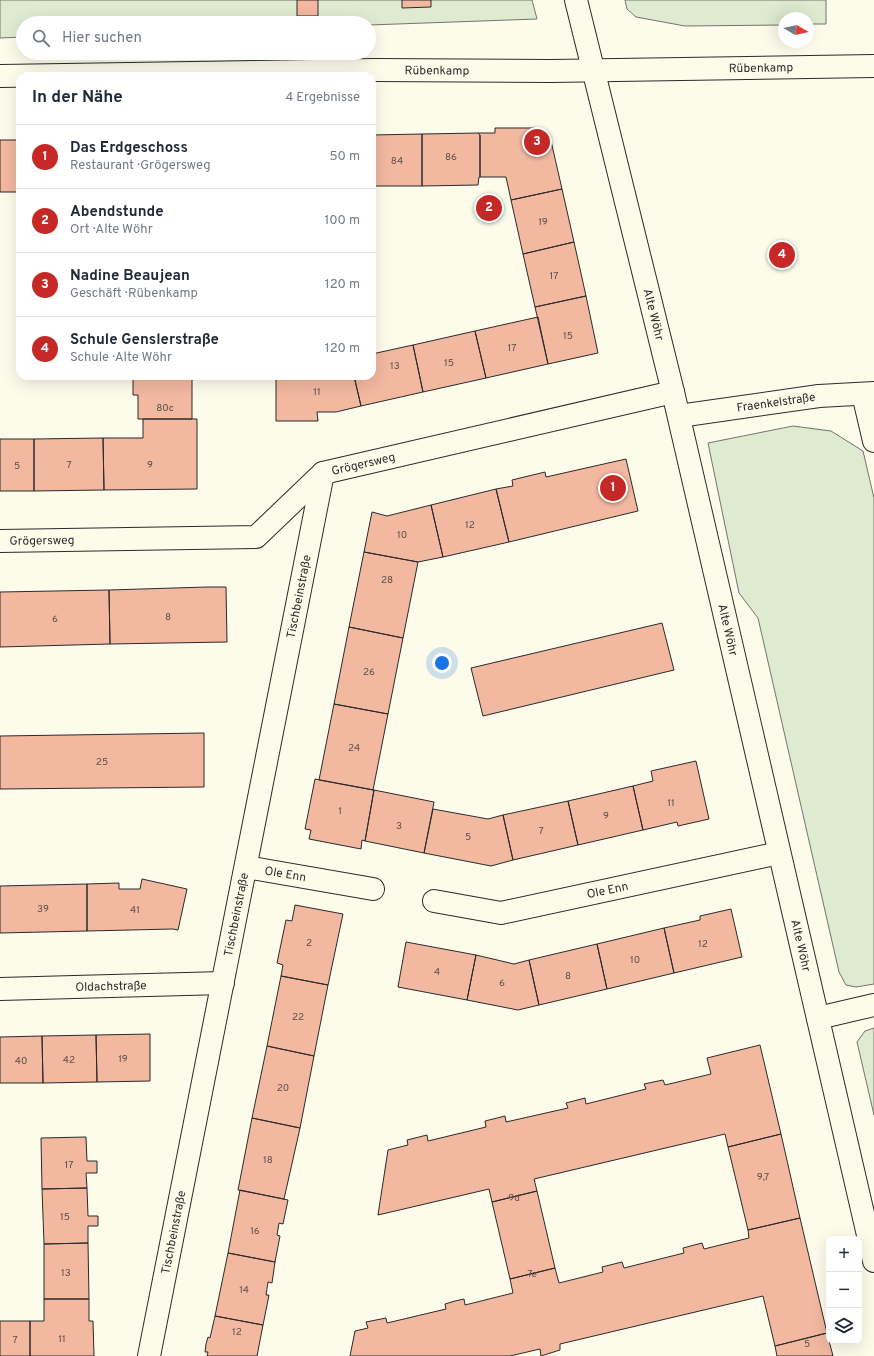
<!DOCTYPE html>
<html lang="de">
<head>
<meta charset="utf-8">
<style>
  :root { --surface:#fff; --page:#f6f6f7; --text:#1f2937; --muted:#747a83; --line:#e0e1e3; --accent:#c62828 }
  body { margin:0; font-family:Overpass,sans-serif; background:var(--page); color:var(--text) }
  .controls { position:absolute; right:12px; bottom:12px; display:grid; overflow:hidden; border-radius:8px; box-shadow:0 4px 16px #0002 }
  .controls button { width:36px; height:36px; display:grid; place-items:center; padding:0; border:0; border-bottom:1px solid var(--line); background:var(--surface); color:var(--text); font:20px sans-serif }
  .compass { position:absolute; left:778px; top:12px; width:36px; height:36px; border-radius:50%; background:var(--surface); box-shadow:0 4px 16px #0002; rotate:99deg }
  .you { position:absolute; left:442px; top:663px; width:14px; height:14px; margin:-10px; border:3px solid #fff; border-radius:50%; background:#1a73e8; box-shadow:0 0 0 6px #1a73e833 }
  .badge { display:grid; place-items:center; width:26px; height:26px; border-radius:50%; background:var(--accent); color:#fff; font-size:13px; font-weight:700 }
  .pin { position:absolute; translate:-50% -50%; border:2px solid #fff; box-shadow:0 1px 4px #0006 }
  .list { margin:0; padding:0; list-style:none }
  h2 { display:flex; justify-content:space-between; align-items:center; height:52px; margin:0; padding:0 16px; font-size:17px }
  h2 small { font-size:13px; font-weight:400; color:var(--muted) }
  .list li { display:grid; grid-template-columns:26px 1fr auto; gap:12px; align-items:center; box-sizing:border-box; height:64px; padding:0 16px; border-top:1px solid var(--line) }
  .list b { display:block; font-size:15px; white-space:nowrap }
  .list p { margin:0; font-size:13px; white-space:nowrap; color:var(--muted) }
  .list em { font-size:13px; font-style:normal; color:var(--muted) }
  .icon { flex:none; width:22px; height:22px; fill:none; stroke:currentColor; stroke-width:2; stroke-linecap:round; stroke-linejoin:round }
  .map { position:relative; flex:none; width:874px; height:1356px; overflow:hidden }
  .search { position:absolute; background:var(--surface); box-shadow:0 4px 16px #0002; left:16px; top:16px; width:360px; height:44px; display:flex; align-items:center; gap:10px; box-sizing:border-box; padding:0 14px; border-radius:22px; color:var(--muted); font-size:15px }
  .panel { position:absolute; background:var(--surface); box-shadow:0 4px 16px #0002; left:16px; top:72px; width:360px; height:308px; border-radius:12px }
  .map>svg:first-child { display:block }
  .green { fill:#deebd1; stroke:#74746e }
  .building { fill:#f2b8a0; stroke:#2b2b2b }
  .lines { fill:none; stroke-linecap:round; stroke-linejoin:round }
  .minor-casing { stroke:#2b2b2b; stroke-width:24 }
  .tertiary-casing { stroke:#2b2b2b; stroke-width:24 }
  .minor { stroke:#fdfbea; stroke-width:22 }
  .tertiary { stroke:#fdfbea; stroke-width:22 }
  .labels { text-anchor:middle; stroke-width:3; stroke-linejoin:round; paint-order:stroke }
  .number-label { font-size:10px; fill:#5d4e48 }
  .street-label { font-size:12px; fill:#2b2b2b; stroke:#fdfbea }
</style>
</head>
<body>
<div class="map">
<svg width="874" height="1356" viewBox="0 0 874 1356">
  <rect width="100%" height="100%" fill="#fdfbea"/>
  <path class="green" d="M0 0H532L537 19 369 25V23H23V37L0 38Z
    M625 0H826V24H808V18H784V25L685 26 636 17 627 9Z
    M793 426 831 431 863 451 874 498V984L856 987 846 985 839 972 758 618 739 593 708 443Z
    M874 1028V1115L857 1042 865 1031Z"/>
  <path class="building" d="M297 0H318V16H297Z
    M402 0H431V7L402 8Z
    M495 128H534L551 141 562 189 511 200 506 177H480V135L478 133H495Z
    M478 133 480 135V177H479L478 185 422 186V134Z
    M422 134V186H372V135Z
    M0 140H20V192H0Z
    M562 189 574 242 523 254 511 200Z
    M574 242 586 296 535 307 523 254Z
    M586 296 598 353 548 364 535 307Z
    M538 317 548 364 486 378 475 331Z
    M475 331 486 378 423 392 413 345Z
    M413 345 423 392 361 406 354 376H372V354Z
    M133 376H185V378H192V419H138V395H133Z
    M276 376H354L361 406 336 412H317L318 421H276Z
    M143 419H197V489L104 490 103 438H143Z
    M103 438 104 490 34 491V439Z
    M0 439H34V491H0Z
    M626 459 638 511 509 542 496 489 513 486 512 480 545 472 546 477Z
    M496 489 509 542 443 557 431 505Z
    M431 505 443 557 418 562 364 552 372 512 387 516Z
    M364 552 418 562 403 638 349 627Z
    M207 587H226L227 642 110 644 109 590Z
    M109 590 110 644 0 647V592Z
    M662 623 674 670 483 716 471 668Z
    M349 627 403 638 388 714 334 704Z
    M334 704 388 714 373 790 319 780Z
    M204 733V787L0 789V736Z
    M696 761 709 819 678 826 677 822 643 830 633 786 653 781 651 771Z
    M315 779 374 790 365 841 362 840 361 849 309 839 311 830 305 829Z
    M633 786 643 830 578 845 568 801Z
    M374 790 434 802 424 853 365 841Z
    M568 801 578 845 513 860 503 815Z
    M433 809 488 819 503 815 513 860 491 866 424 853Z
    M142 879 187 889 178 930 173 929 87 931V884L119 883V889H140Z
    M87 884V931L0 933V886Z
    M295 905 343 914 328 985 281 976 283 965 277 963 286 920 292 921Z
    M731 909 742 957 674 973 664 928 700 920V916Z
    M664 928 674 973 607 989 597 944Z
    M406 942 476 955 467 1000 398 987Z
    M597 944 607 989 539 1005 529 960Z
    M476 955 514 964 529 960 539 1005 518 1010 467 1000Z
    M281 976 328 985 314 1056 267 1046Z
    M150 1034V1081L97 1082 96 1035Z
    M96 1035 97 1082 43 1083 42 1036Z
    M42 1036 43 1083H0V1037Z
    M760 1045 781 1134 728 1147 725 1134 534 1179 537 1191 492 1202 489 1189 378 1215 388 1150 408 1145 407 1140 427 1135 428 1141 486 1127 485 1121 505 1116 506 1122 568 1108 566 1103 585 1098 586 1104 646 1089 644 1084 663 1080 665 1085 711 1074 707 1058Z
    M267 1046 314 1056 300 1128 252 1118Z
    M252 1118 300 1128 284 1199 238 1190Z
    M781 1134 800 1218 748 1230 728 1147Z
    M86 1137 87 1161H97V1173H86L87 1188 42 1189 41 1138Z
    M87 1188 88 1216H98V1226H88V1243L44 1244 42 1189Z
    M240 1190 288 1200 283 1224 279 1223 277 1235 280 1236 275 1262 228 1253Z
    M537 1191 555 1268 510 1279 492 1202Z
    M800 1218 827 1333 775 1346 763 1296 560 1344V1350L541 1356 540 1349 510 1356H350L355 1331 368 1328 366 1322 386 1318 387 1323 446 1309 445 1304 455 1301 464 1299 465 1305 513 1293 510 1279 555 1268 559 1283 603 1272 602 1267 622 1262 624 1268 684 1253 683 1248 702 1243 704 1249 749 1238 748 1230Z
    M88 1243 89 1299H44V1244Z
    M228 1253 275 1262 272 1283 268 1282 266 1295H269L263 1325 215 1316Z
    M44 1299H89V1321H93L94 1356H30V1321H44Z
    M215 1316 263 1325 257 1356H207L208 1352H205L206 1344 208 1337 210 1338Z
    M0 1321H30V1356H0Z
    M827 1333 833 1356H777L775 1346Z"/>
  <g class="lines">
    <g class="minor-casing">
      <g id="minor">
        <path d="M863 394 874 441"/>
        <path id="s1" d="M679 416 819 396 874 393"/>
        <path id="s2" d="M0 541 256 537 323 473 673 392"/>
        <path id="s3" d="M246 867 373 889"/>
        <path id="s4" d="M434 901 501 913 779 853"/>
        <path id="s5" d="M0 989 223 983"/>
        <path d="M818 1018 874 1005"/>
        <path id="s6" d="M149 1356 323 473"/>
      </g>
    </g>
    <g class="tertiary-casing">
      <g id="tertiary">
        <path id="s7" d="M576 0 673 392 874 1261"/>
        <path id="s8" d="M0 76 374 70 551 71 874 66"/>
      </g>
    </g>
    <use href="#minor" class="minor"/>
    <use href="#tertiary" class="tertiary"/>
  </g>
  <g class="labels">
    <g class="number-label">
      <text x="451" y="160">86</text>
      <text x="397" y="164">84</text>
      <text x="543" y="225">19</text>
      <text x="554" y="279">17</text>
      <text x="568" y="339">15</text>
      <text x="512" y="351">17</text>
      <text x="449" y="366">15</text>
      <text x="395" y="369">13</text>
      <text x="317" y="395">11</text>
      <text x="165" y="411">80c</text>
      <text x="69" y="468">7</text>
      <text x="150" y="468">9</text>
      <text x="17" y="469">5</text>
      <text x="470" y="528">12</text>
      <text x="402" y="538">10</text>
      <text x="387" y="583">28</text>
      <text x="168" y="620">8</text>
      <text x="55" y="622">6</text>
      <text x="369" y="675">26</text>
      <text x="354" y="751">24</text>
      <text x="102" y="765">25</text>
      <text x="671" y="806">11</text>
      <text x="340" y="814">1</text>
      <text x="606" y="819">9</text>
      <text x="399" y="829">3</text>
      <text x="541" y="834">7</text>
      <text x="468" y="840">5</text>
      <text x="43" y="912">39</text>
      <text x="135" y="913">41</text>
      <text x="309" y="946">2</text>
      <text x="703" y="947">12</text>
      <text x="635" y="963">10</text>
      <text x="437" y="975">4</text>
      <text x="568" y="979">8</text>
      <text x="502" y="986">6</text>
      <text x="298" y="1020">22</text>
      <text x="123" y="1062">19</text>
      <text x="69" y="1063">42</text>
      <text x="21" y="1064">40</text>
      <text x="283" y="1091">20</text>
      <text x="268" y="1163">18</text>
      <text x="69" y="1168">17</text>
      <text x="763" y="1180">9,7</text>
      <text x="514" y="1201">9d</text>
      <text x="65" y="1220">15</text>
      <text x="255" y="1234">16</text>
      <text x="66" y="1276">13</text>
      <text x="532" y="1277">7e</text>
      <text x="244" y="1293">14</text>
      <text x="237" y="1335">12</text>
      <text x="62" y="1342">11</text>
      <text x="15" y="1343">7</text>
      <text x="807" y="1347">5</text>
    </g>
    <g class="street-label">
      <text dy="4" stroke="none"><textPath href="#s8" startOffset="761">Rübenkamp</textPath></text>
      <text dy="4" stroke="none"><textPath href="#s8" startOffset="437">Rübenkamp</textPath></text>
      <text dy="4" stroke="none"><textPath href="#s7" startOffset="324">Alte Wöhr</textPath></text>
      <text dy="4" stroke="none"><textPath href="#s1" startOffset="98">Fraenkelstraße</textPath></text>
      <text dy="4" stroke="none"><textPath href="#s2" startOffset="390">Grögersweg</textPath></text>
      <text dy="4" stroke="none"><textPath href="#s2" startOffset="42">Grögersweg</textPath></text>
      <text dy="4" stroke="none"><textPath href="#s6" startOffset="774">Tischbeinstraße</textPath></text>
      <text dy="4" stroke="none"><textPath href="#s7" startOffset="648">Alte Wöhr</textPath></text>
      <text dy="4" stroke="none"><textPath href="#s3" startOffset="40">Ole Enn</textPath></text>
      <text dy="4" stroke="none"><textPath href="#s4" startOffset="177">Ole Enn</textPath></text>
      <text dy="4" stroke="none"><textPath href="#s6" startOffset="450">Tischbeinstraße</textPath></text>
      <text dy="4" stroke="none"><textPath href="#s7" startOffset="972">Alte Wöhr</textPath></text>
      <text dy="4" stroke="none"><textPath href="#s5" startOffset="111">Oldachstraße</textPath></text>
      <text dy="4" stroke="none"><textPath href="#s6" startOffset="126">Tischbeinstraße</textPath></text>
    </g>
  </g>
</svg>
<div class="controls">
<button>+</button>
<button>−</button>
<button><svg class="icon" aria-label="layers" viewBox="0 0 24 24"><path d="M12 4l9 5-9 5-9-5zM3 14l9 5 9-5"/></svg></button>
</div>
<svg class="compass" viewBox="-18 -18 36 36"><path d="M0-13l5 13h-10z" fill="#e53935"/><path d="M0 13l5-13h-10z" fill="#747a83"/></svg>
<div class="you"></div>
<div class="pin badge" style="left:613px;top:488px">1</div>
<div class="pin badge" style="left:489px;top:208px">2</div>
<div class="pin badge" style="left:537px;top:142px">3</div>
<div class="pin badge" style="left:782px;top:255px">4</div>
<div class="search"><svg class="icon" aria-label="search" viewBox="0 0 24 24"><circle cx="10" cy="10" r="6"/><path d="M15 15l6 6"/></svg>Hier suchen</div>
<section class="panel">
<h2>In der Nähe<small>4 Ergebnisse</small></h2>
<ul class="list">
<li><span class="badge">1</span><div><b>Das Erdgeschoss</b><p>Restaurant · Grögersweg</p></div><em>50 m</em></li>
<li><span class="badge">2</span><div><b>Abendstunde</b><p>Ort · Alte Wöhr</p></div><em>100 m</em></li>
<li><span class="badge">3</span><div><b>Nadine Beaujean</b><p>Geschäft · Rübenkamp</p></div><em>120 m</em></li>
<li><span class="badge">4</span><div><b>Schule Genslerstraße</b><p>Schule · Alte Wöhr</p></div><em>120 m</em></li>
</ul>
</section>
</div>
</body>
</html>
